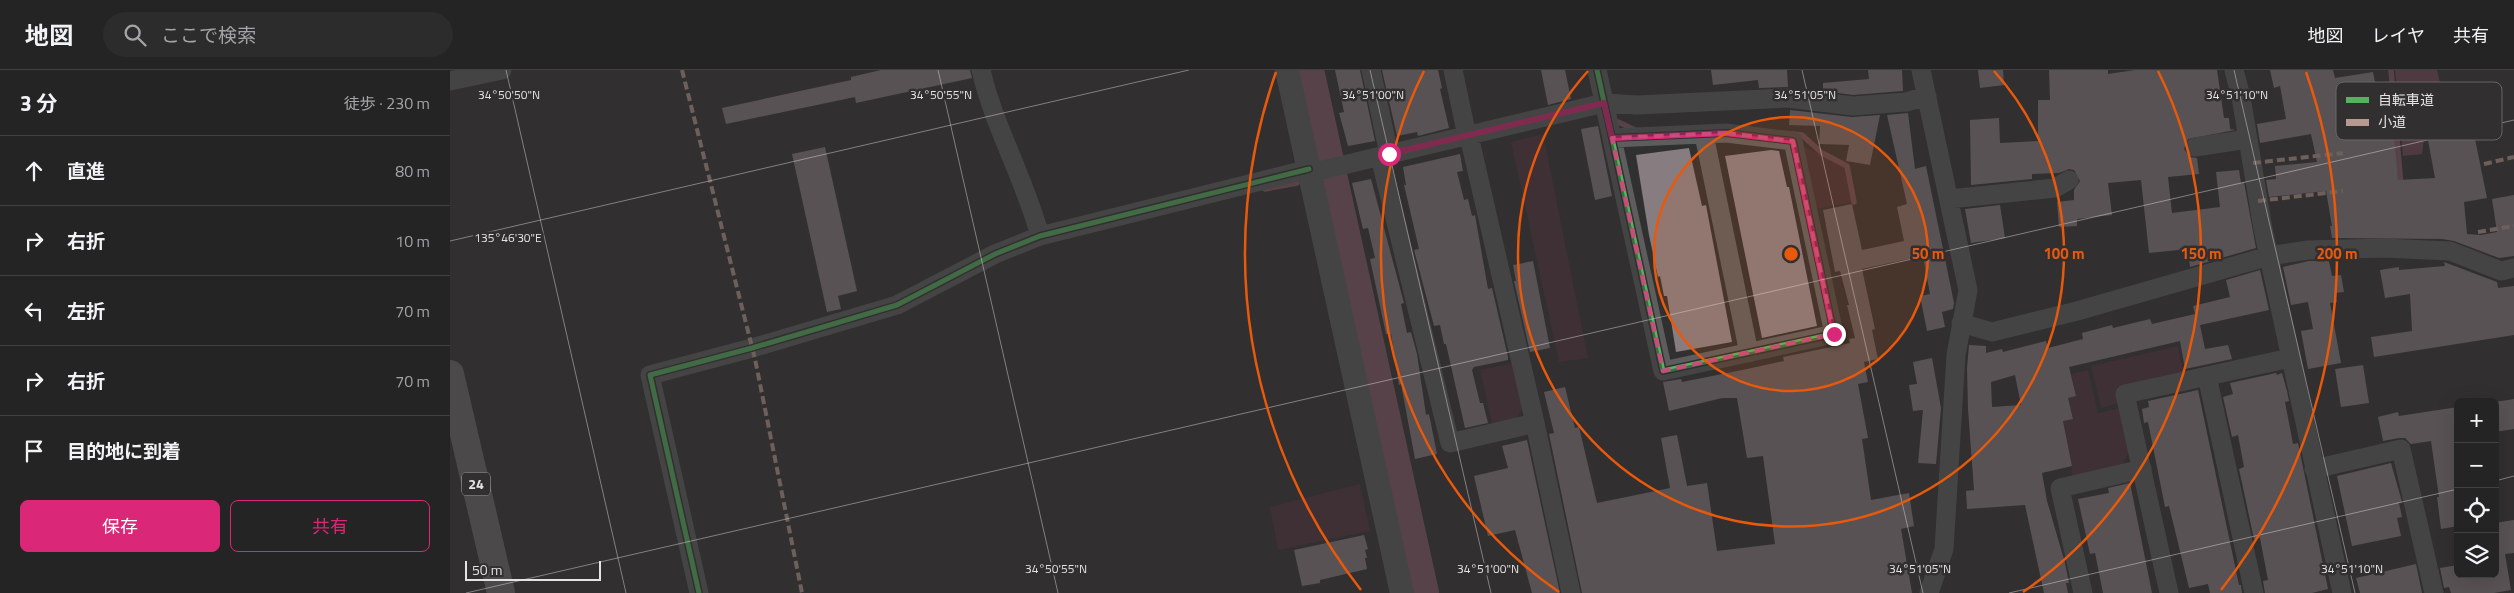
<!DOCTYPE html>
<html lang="ja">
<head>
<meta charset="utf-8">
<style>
  :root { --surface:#252424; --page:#2d2c2c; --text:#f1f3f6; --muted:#a3a4a6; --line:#424141; --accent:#db2777 }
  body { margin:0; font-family:"Titillium Web","Noto Sans JP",sans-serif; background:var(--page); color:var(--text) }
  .controls { position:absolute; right:15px; bottom:15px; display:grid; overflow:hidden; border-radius:8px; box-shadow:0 5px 20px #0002 }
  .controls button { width:45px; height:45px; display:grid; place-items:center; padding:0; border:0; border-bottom:1px solid var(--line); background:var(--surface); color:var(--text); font:25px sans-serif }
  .scale { position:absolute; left:15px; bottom:12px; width:136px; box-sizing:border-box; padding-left:5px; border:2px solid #e6e3e4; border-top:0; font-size:14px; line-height:18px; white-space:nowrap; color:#e6e3e4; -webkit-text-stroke:4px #322f30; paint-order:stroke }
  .stop { position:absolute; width:15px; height:15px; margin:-11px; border:4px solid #db2777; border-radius:50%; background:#fff }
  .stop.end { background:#db2777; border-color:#fff; box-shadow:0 1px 5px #0008 }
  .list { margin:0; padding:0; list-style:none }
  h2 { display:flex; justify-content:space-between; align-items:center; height:65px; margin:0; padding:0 20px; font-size:21px }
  h2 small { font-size:16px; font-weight:400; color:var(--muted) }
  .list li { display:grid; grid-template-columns:32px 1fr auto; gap:15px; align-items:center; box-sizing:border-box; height:70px; padding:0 20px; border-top:1px solid var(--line) }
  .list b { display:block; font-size:19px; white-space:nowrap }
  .list em { font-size:16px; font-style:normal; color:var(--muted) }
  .actions { display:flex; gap:10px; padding:15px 20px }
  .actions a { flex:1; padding:11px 0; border:1px solid var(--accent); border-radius:8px; text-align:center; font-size:18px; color:var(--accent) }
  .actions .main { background:var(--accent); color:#fff }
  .icon { flex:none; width:28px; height:28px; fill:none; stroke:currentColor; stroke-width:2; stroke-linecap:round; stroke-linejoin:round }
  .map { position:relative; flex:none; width:2064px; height:523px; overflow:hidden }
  header { display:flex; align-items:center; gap:30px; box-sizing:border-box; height:70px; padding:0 25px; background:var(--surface); border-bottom:1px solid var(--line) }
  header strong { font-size:24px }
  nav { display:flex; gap:28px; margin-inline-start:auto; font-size:18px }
  .search { width:350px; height:45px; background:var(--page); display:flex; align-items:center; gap:12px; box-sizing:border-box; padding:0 18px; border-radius:28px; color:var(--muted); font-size:19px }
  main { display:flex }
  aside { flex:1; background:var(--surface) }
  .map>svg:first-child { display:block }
  .green { fill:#4e313c }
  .forest { fill:#74485a }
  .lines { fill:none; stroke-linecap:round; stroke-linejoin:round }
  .stream { stroke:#885a6c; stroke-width:5.5 }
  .river { stroke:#885a6c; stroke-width:32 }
  .building { fill:#877c80; fill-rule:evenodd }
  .minor { stroke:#5e5d5d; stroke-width:19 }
  .tertiary { stroke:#5e5d5d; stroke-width:24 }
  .trunk { stroke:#6a6969; stroke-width:28 }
  .quiet { stroke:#b69a8f; stroke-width:4; stroke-dasharray:8 4; stroke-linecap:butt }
  .cycleway-casing { stroke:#322f30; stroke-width:8 }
  .cycleway { stroke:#56b35d; stroke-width:5 }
  .route { stroke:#db2777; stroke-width:6 }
  .marked { fill:none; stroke:#cb4b7d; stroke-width:4; stroke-dasharray:10 6; stroke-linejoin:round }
  .ticks { fill:none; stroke:#e6e3e4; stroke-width:1; stroke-opacity:0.45 }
  .ring { fill:none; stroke:#e8590c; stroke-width:2.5 }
  .labels { text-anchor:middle; stroke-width:5; stroke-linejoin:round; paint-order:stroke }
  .shield { fill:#322f30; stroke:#b0adae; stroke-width:1 }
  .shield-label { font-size:14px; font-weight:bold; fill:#e6e3e4 }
  .key { fill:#322f30; stroke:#686566; stroke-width:1 }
  .key-label { font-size:14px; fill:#e6e3e4 }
  .ticks-label { font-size:12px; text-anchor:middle; fill:#e6e3e4; stroke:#322f30; stroke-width:5; stroke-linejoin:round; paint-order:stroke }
  .centre { fill:#e8590c; stroke:#322f30; stroke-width:2.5 }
  .ring-label { font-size:15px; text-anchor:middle; font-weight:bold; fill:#e8590c; stroke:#322f30; stroke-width:5; stroke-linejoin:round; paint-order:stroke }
</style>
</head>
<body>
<header>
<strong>地図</strong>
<div class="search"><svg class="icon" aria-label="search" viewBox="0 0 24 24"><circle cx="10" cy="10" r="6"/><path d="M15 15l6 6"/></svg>ここで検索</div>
<nav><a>地図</a><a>レイヤ</a><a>共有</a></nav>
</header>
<main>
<aside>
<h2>3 分<small>徒歩 · 230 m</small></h2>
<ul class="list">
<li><svg class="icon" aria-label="ahead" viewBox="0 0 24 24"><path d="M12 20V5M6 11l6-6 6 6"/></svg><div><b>直進</b></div><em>80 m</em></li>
<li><svg class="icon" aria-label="right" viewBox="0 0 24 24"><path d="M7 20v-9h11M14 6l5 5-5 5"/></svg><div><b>右折</b></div><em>10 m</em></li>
<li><svg class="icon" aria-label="left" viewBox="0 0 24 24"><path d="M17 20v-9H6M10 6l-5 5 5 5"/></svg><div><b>左折</b></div><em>70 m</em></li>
<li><svg class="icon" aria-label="right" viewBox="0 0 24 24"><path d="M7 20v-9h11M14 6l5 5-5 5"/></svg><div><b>右折</b></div><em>70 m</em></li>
<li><svg class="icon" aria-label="arrive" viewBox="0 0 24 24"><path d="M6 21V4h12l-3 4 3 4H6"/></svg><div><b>目的地に到着</b></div></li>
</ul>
<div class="actions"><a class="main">保存</a><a>共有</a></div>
</aside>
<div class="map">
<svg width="2064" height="523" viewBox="0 0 2064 523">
  <rect width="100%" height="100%" fill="#313030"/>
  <path class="green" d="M1093 64 1138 288 1109 292 1061 72Z
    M1352 76 1397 96 1404 132 1364 139Z
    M1728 276 1733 302 1667 317 1669 333 1651 338 1641 296Z
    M1063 293 1073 337 1067 348 1042 354 1030 300Z
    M1638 300 1648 343 1669 338 1679 383 1672 395 1622 406V396L1613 351 1623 348 1618 328 1626 326 1621 304Z
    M910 414 920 461 828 480 820 437Z"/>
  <path class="forest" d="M1945 0H1987L1991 17 1983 20 1984 41 1975 61 1972 84 1953 86Z"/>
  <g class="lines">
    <path class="stream" d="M1941 0 1951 116
      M1168 52 1185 60
      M1343 64 1352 65 1372 83 1397 96 1404 132
      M815 119 847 113"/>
    <path class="river" d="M858 0 973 523"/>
  </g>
  <path class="building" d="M431 0H520L522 8 406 33 405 27 276 54 272 38 401 10V7Z
    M885 0H910L925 71 898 76 889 43 894 42Z
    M932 0H988L992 18 990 19 999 58 968 66 967 62 947 66Z
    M1091 0H1115L1121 29 1098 35Z
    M1261 0H1337L1338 17 1309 18 1308 10 1263 15Z
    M1418 0H1452L1453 21 1403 25 1373 21V13L1419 9Z
    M1528 0H1553L1554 15 1530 18Z
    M1599 0H1658V4L1685 0H1767L1774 48H1779L1780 59 1785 60 1738 69 1734 79 1740 87 1747 88 1749 104 1718 107 1722 143 1770 137 1766 102 1789 100 1791 113 1794 112 1806 178 1740 197 1738 179 1699 183 1691 110 1658 113 1662 145 1627 149V156L1609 157 1607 132 1624 130V120L1630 111 1624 100 1619 99 1609 103 1582 104V109L1521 115 1520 50 1549 48 1550 73 1588 71V30H1600Z
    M1820 0H1883L1885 8 1923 2 1933 53 1943 52 1948 110 1985 108 1977 65 2009 60 1999 20 2026 15 2033 47 2021 49 2037 128 2014 132 2017 164 2031 165 2047 162 2042 129 2064 125V186L2049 188 2004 171 1992 169 1882 168 1880 156H1882L1876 121 1819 127 1816 110 1826 109 1825 96 1867 92 1861 64 1810 73 1807 54 1836 49 1830 16 1824 18Z
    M1340 40 1402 47 1430 45 1420 95 1396 91 1399 75 1369 74 1370 56 1339 55Z
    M1458 43 1465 99 1476 96 1504 233 1503 239 1492 242 1495 257 1477 261 1470 226 1480 224 1473 186 1412 199 1425 259 1422 260 1428 289 1414 292 1418 312 1408 314 1418 368 1412 369 1421 430 1459 423 1464 456 1451 459 1462 523H1132L1099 364 1104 363 1094 322 1115 317 1125 358 1129 357 1147 433 1220 418 1211 368 1227 365 1237 416 1257 413 1267 481 1325 474 1313 386 1297 388 1287 328H1272L1219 341 1213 312 1231 309 1232 312 1297 299 1334 291 1333 287 1400 273 1399 269 1405 268 1397 235H1399L1390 201 1385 202 1373 140 1402 134 1412 180 1454 171 1447 137 1457 134 1437 45Z
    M1148 56 1162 126 1145 130 1131 59Z
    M375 77 407 221 388 226 391 239 377 242 342 84Z
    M1239 78 1252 136 1256 135 1282 272 1226 282 1217 226H1214L1210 206 1208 207 1199 165 1186 85Z
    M1321 80 1329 81 1337 117H1339L1367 256 1312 268 1275 86Z
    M1010 84 1013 101 1007 102 1014 130 1018 129 1022 146 1025 145 1038 219 1042 218 1058 287V290L1024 297 1022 300 1030 333H1033L1038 353 1015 358 996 274H994L990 255 984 256 964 180 969 179 954 115H956L953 97Z
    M921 109 954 233 951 234 957 263 961 262 967 284 976 345 979 344 987 384 965 389 951 314 949 315 941 264H936L920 189 925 188 918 158 913 159 902 113Z
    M1550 135 1555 168 1521 173 1515 139Z
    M1083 191 1100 278 1080 282 1064 211H1066L1063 195Z
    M1859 191H1879L1882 206 1891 205 1894 222 1885 223 1887 232 1880 233 1891 293 1858 299 1851 261 1863 259 1858 232 1841 235 1833 197Z
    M1994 192 2047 212 2048 218 2064 216V265L1924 287 1921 267 1962 261 1960 224 1935 228 1930 200 1949 197V200L1995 196Z
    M1810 200 1819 240 1750 255 1755 279 1778 275 1782 289 1735 299 1730 271 1619 297 1626 326 1618 328 1623 349 1613 351 1622 396 1592 403 1597 431 1615 493 1619 513H1616L1618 523H1594L1575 435 1517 439 1516 421 1524 420 1518 339 1517 298 1519 275 1536 276V283L1552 279 1553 282 1596 271 1598 278 1633 269 1632 263 1662 255 1663 258 1700 249 1702 254 1745 244 1743 236 1780 227 1776 210ZM1565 305 1571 335 1542 337 1541 312Z
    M1482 288 1491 338 1486 394 1468 393 1473 340 1463 341 1459 315 1467 314 1463 292Z
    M1913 295 1919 333 1891 337 1885 299Z
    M1826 303 1827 305 1832 303 1837 321 1839 331 1835 332 1843 374 1848 373 1878 519 1862 523H1815L1813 511 1818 510 1810 468 1804 469 1789 399 1794 397 1788 365 1782 367 1773 327 1783 324 1780 313Z
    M1748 320 1789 515H1791L1792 523H1760L1758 514 1739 518 1719 436 1715 437 1698 352 1694 353 1692 339 1699 337 1698 331Z
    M2064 329V359L2045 362V332Z
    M2008 337V456L1991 459 1987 427H1989L1981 371 1961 374 1955 368H1949L1933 371 1928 347 1948 342 1949 346Z
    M1077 370 1110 523H1082L1065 460 1038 466 1024 406 1058 398 1052 376Z
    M1941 393 1952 432 1949 433 1952 447 1947 448 1951 466 1902 476 1887 406Z
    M1680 413 1702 523H1653L1645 483 1640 484 1628 429 1659 423 1658 418Z
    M2064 450V483L2055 484 2061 520 2044 523H2001L1999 517 1994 518 1990 498 2008 495V504H2045V477L2047 476 2045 453Z
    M914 465 918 479 915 480 917 488H915L917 499 870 510V513L852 516 844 480Z
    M1966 494 1972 523H1910L1906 508Z"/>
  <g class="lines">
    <path class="minor" d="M531 0C544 57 575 109 590 166
      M921 0 939 84
      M1003 0 1017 66
      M1147 0 1213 301 1384 264 1343 71 1276 63 1162 68
      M1471 0 1518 220 1506 285 1494 479 1479 523
      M1784 0 1791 27 1813 159 1892 523
      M0 11 52 0
      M1254 65 1299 283
      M1019 66 1085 353 1121 523
      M1745 77 1798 69
      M930 87 1000 373 1085 353
      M860 103 1154 33 1187 35 1338 28 1403 36 1456 32 1477 26
      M1499 129 1605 118 1619 110
      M1511 253 1542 262 1627 241 1819 186 1858 180 1933 178 2000 181 2051 201 2064 198
      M1757 306 1804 523
      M1864 399 1951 379 1984 523
      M249 523 200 305 302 278 447 235 545 184 590 166 859 99
      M1633 523 1610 418 1692 399
      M1719 523 1675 324 1840 288"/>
    <path class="tertiary" d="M837 0 952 523"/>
    <path class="trunk" d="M0 304 51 523"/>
    <path class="quiet" d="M232 0 305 289 352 523
      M1803 93 1893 83
      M2034 94 2064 87
      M1808 131 1893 121
      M2028 162 2064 156"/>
    <g class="cycleway-casing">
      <path id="cycleway" d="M1147 0 1213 301 1384 264 1343 71 1276 63 1162 68
        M249 523 200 305 302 278 447 235 545 184 590 166 859 99"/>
    </g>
    <use href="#cycleway" class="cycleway"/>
  </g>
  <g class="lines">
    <path class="route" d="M939 84 1154 33 1162 68 1276 63 1343 71 1384 264"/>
  </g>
  <path d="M0 0H2064V523H0ZM1276 63 1343 71 1384 264 1213 301 1162 68Z" fill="#313030" fill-opacity=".55" fill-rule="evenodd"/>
  <path class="marked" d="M1276 63 1343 71 1384 264 1213 301 1162 68Z"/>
  <path class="ticks" d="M56 0 176 523M488 0 608 523M920 0 1041 523M1352 0 1473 523M1784 0 1905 523M0 171 739 0M2045 411 2064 406M16 523 2064 50M1559 523 2008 419"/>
  <circle cx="1341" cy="184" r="137" fill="#e8590c" fill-opacity=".12"/>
  <g class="ring">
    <circle cx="1341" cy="184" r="137"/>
    <path d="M1544 1A273 273 0 1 1 1138 1"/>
    <path d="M1109 522A410 410 0 0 1 974 1M1708 1A410 410 0 0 1 1573 522"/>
    <path d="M911 520A546 546 0 0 1 826 2M1856 2A546 546 0 0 1 1771 520"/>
  </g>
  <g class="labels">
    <rect class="shield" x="12" y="402.5" width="28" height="23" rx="4"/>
    <g class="shield-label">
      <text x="26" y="419">24</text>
    </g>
  </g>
  <rect x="1886" y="12" width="166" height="58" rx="8" class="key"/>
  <rect x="1896" y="27" width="23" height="6" fill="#56b35d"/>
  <rect x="1896" y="49" width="23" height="7" fill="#b69a8f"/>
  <g class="key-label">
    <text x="1928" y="35">自転車道</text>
    <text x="1928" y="57">小道</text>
  </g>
  <g class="ticks-label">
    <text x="59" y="29">34°50'50"N</text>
    <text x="491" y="29">34°50'55"N</text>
    <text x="923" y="29">34°51'00"N</text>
    <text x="1355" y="29">34°51'05"N</text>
    <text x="1787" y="29">34°51'10"N</text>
    <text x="58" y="172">135°46'30"E</text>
    <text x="606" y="503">34°50'55"N</text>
    <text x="1038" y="503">34°51'00"N</text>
    <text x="1470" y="503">34°51'05"N</text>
    <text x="1902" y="503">34°51'10"N</text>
  </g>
  <circle cx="1341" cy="184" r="8" class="centre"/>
  <g class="ring-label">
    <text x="1478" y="189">50 m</text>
    <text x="1614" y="189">100 m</text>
    <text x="1751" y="189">150 m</text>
    <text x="1887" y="189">200 m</text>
  </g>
</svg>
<div class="controls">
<button>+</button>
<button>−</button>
<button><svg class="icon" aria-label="locate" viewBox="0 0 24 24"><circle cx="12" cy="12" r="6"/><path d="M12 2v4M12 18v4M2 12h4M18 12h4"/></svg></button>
<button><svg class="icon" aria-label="layers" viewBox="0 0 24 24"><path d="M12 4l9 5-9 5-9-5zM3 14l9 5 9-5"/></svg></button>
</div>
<div class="scale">50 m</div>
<div class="stop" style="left:939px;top:84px"></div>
<div class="stop end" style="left:1384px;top:264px"></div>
</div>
</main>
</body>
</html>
